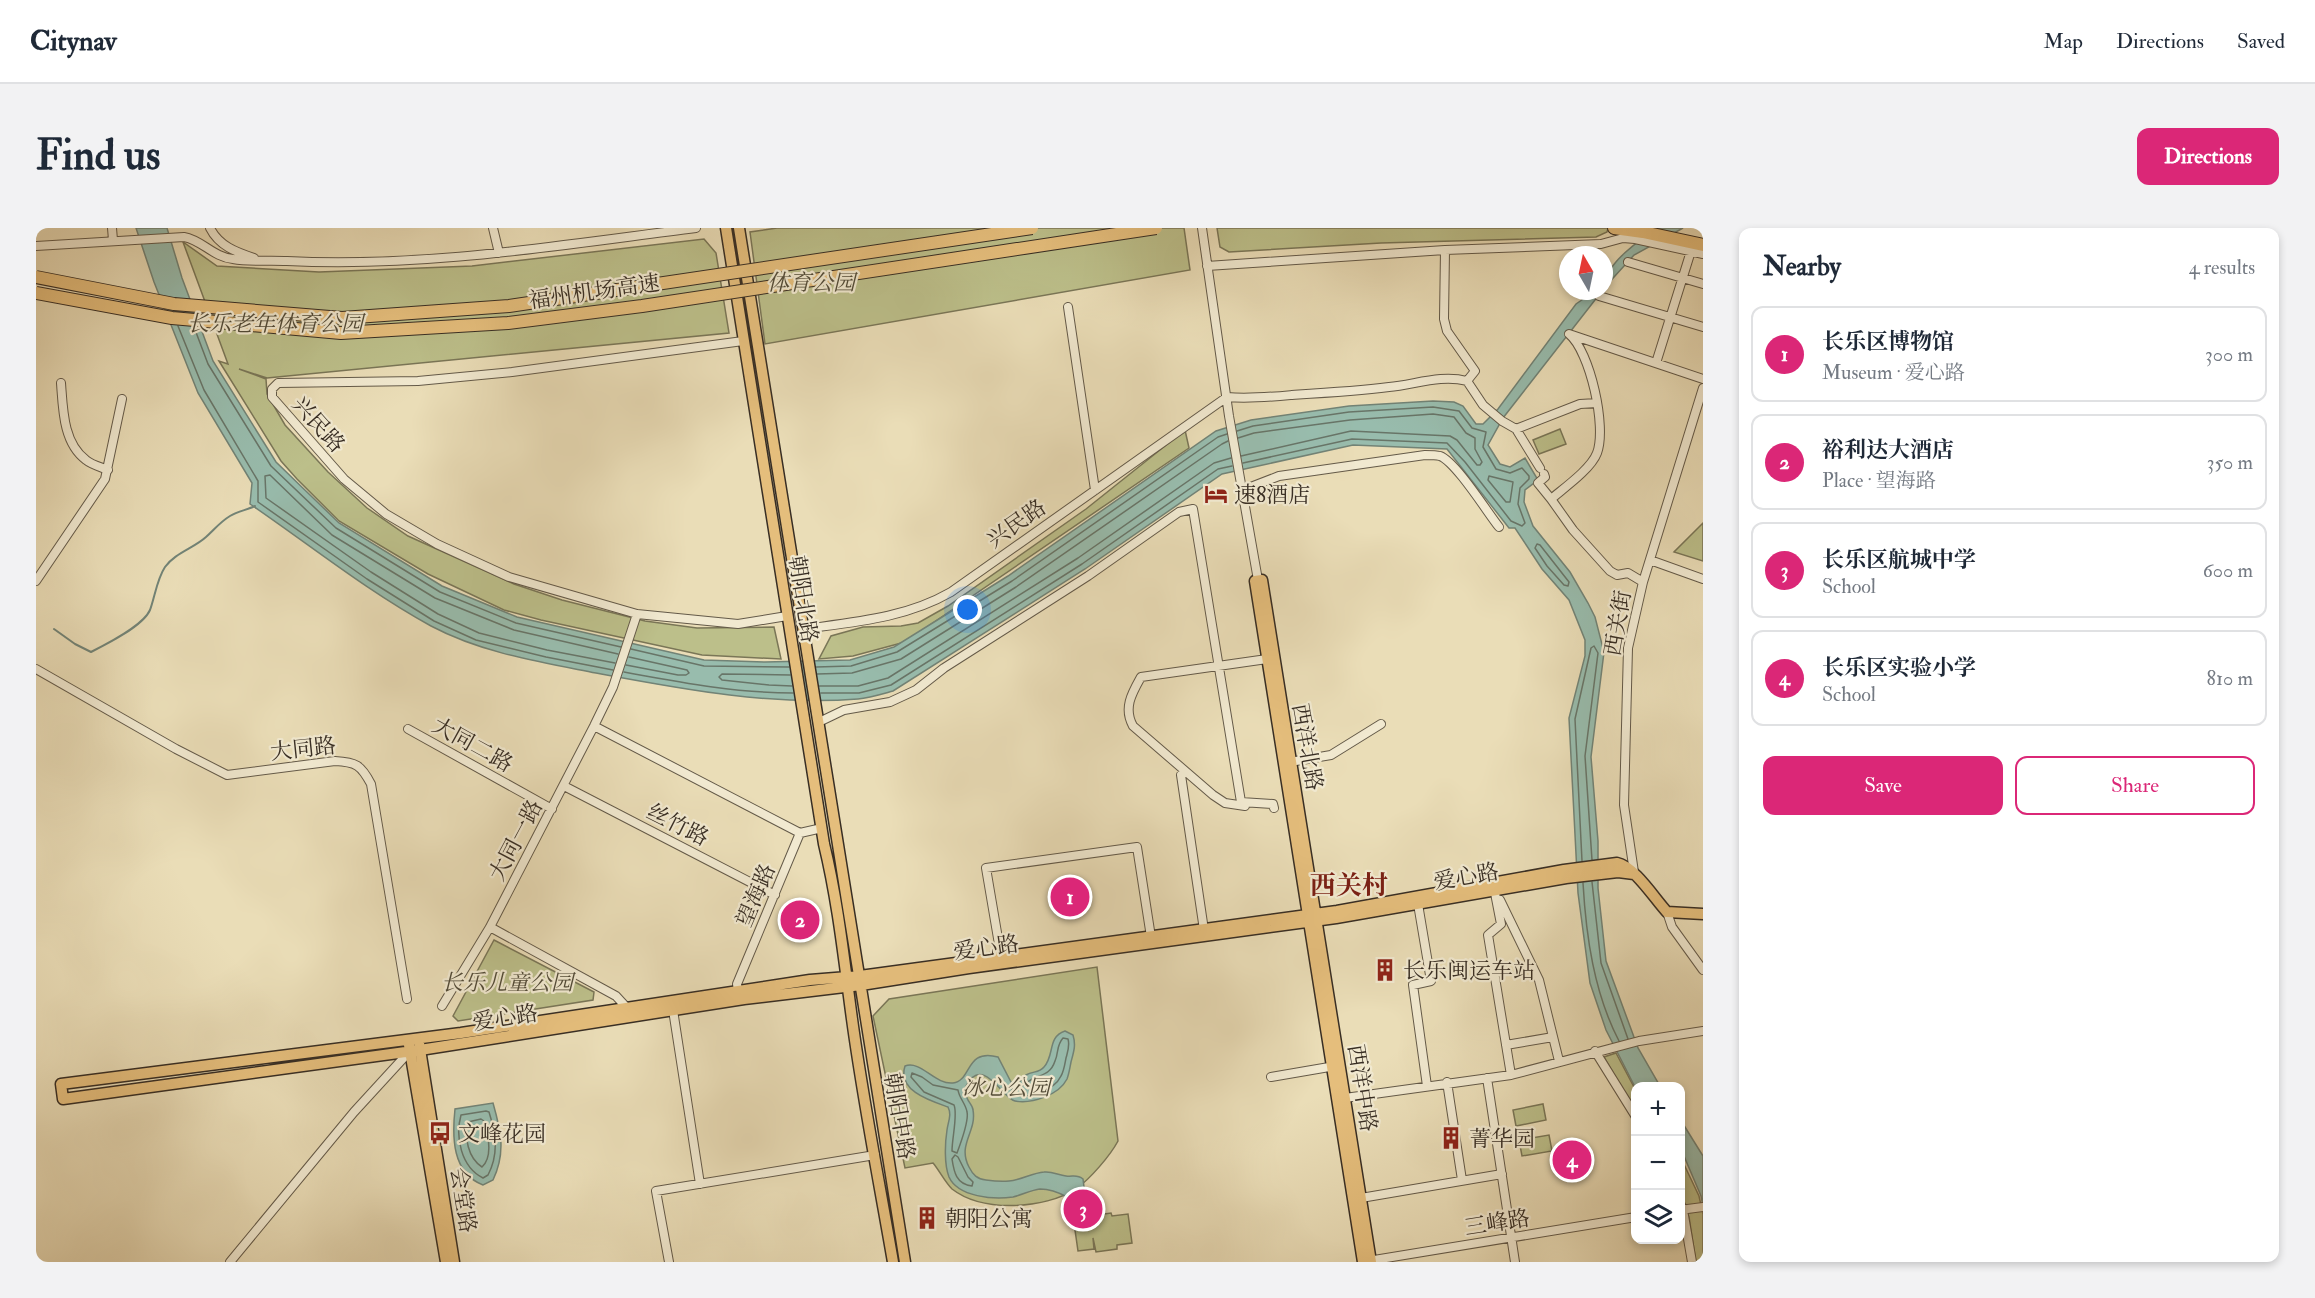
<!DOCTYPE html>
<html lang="en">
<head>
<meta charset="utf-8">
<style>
  :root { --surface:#fff; --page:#f2f2f3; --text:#1f2937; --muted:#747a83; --line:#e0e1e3; --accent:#db2777 }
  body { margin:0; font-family:"IM FELL Double Pica","Noto Serif SC",serif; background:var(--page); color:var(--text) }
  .controls { position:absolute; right:18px; bottom:18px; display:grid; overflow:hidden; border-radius:12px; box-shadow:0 3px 9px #0003 }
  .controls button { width:54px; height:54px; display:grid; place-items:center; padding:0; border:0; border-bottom:2px solid var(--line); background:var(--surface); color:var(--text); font:30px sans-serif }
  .compass { position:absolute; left:1523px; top:18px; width:54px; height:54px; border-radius:50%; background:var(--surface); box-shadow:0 3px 9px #0003; rotate:351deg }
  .you { position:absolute; left:932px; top:382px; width:21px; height:21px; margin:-15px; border:4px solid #fff; border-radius:50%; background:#1a73e8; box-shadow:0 0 0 9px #1a73e833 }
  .badge { display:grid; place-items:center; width:39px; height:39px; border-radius:50%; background:var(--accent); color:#fff; font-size:20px; font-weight:700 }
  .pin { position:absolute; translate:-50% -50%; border:3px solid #fff; box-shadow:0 2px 6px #0006 }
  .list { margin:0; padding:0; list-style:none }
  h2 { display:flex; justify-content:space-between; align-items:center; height:78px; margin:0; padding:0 24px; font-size:26px }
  h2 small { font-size:20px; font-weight:400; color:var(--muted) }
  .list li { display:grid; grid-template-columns:39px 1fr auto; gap:18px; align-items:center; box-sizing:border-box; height:96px; margin:0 12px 12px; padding:0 12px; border:2px solid var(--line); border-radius:12px }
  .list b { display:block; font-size:22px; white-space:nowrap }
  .list p { margin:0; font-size:20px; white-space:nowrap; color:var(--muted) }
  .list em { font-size:20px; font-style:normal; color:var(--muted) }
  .actions { display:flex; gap:12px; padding:18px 24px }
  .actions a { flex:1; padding:14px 0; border:2px solid var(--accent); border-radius:12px; text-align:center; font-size:21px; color:var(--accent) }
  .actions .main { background:var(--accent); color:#fff }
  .icon { flex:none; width:33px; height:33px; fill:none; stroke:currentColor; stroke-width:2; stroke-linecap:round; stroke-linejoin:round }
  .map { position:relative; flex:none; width:1667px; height:1034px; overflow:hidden; border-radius:12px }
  header { display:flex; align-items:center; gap:36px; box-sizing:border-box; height:84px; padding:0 30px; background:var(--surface); border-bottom:2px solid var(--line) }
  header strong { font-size:28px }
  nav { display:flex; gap:33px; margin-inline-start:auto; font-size:21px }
  .intro { display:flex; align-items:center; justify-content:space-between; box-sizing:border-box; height:144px; padding:0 36px }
  h1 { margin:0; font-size:42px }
  .button { padding:15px 27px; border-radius:12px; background:var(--accent); color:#fff; font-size:21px; font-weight:700 }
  main { display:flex; gap:36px; padding:0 36px }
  aside { flex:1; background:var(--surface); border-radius:12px; box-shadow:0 3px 9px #0003 }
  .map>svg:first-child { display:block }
  .green { fill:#bcbf8a; stroke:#7a7657; stroke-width:1.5 }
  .water { fill:#98bcad; stroke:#728376; stroke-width:1.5 }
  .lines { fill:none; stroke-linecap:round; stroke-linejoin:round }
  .shore { stroke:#687568; stroke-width:1.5 }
  .stream { stroke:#728376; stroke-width:2 }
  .minor-casing { stroke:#645a49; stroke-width:10 }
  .major-casing { stroke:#382e24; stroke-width:13 }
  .highway-casing { stroke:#382e24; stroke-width:14 }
  .minor { stroke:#f1e9d0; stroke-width:8 }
  .major { stroke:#e5be7c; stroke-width:10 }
  .highway { stroke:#e5be7c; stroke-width:12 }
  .highway-bridge-casing { stroke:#382e24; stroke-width:14; stroke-linecap:butt }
  .highway-bridge { stroke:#e5be7c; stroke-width:12 }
  .labels { text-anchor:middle; stroke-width:4.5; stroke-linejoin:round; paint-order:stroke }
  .park-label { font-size:22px; font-style:italic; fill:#524b38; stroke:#f1e9d0 }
  .street-label { font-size:22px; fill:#382e24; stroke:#f1e9d0 }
  .poi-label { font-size:22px; fill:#382e24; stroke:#f1e9d0; text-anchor:start }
  .quarter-label { font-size:26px; font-weight:bold; fill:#7a1f14; stroke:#f1e9d0 }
</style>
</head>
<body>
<header>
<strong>Citynav</strong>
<nav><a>Map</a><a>Directions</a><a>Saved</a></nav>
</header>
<div class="intro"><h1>Find us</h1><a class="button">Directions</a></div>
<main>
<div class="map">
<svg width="1667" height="1034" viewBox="0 0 1667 1034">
  <rect width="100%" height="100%" fill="#eaddb7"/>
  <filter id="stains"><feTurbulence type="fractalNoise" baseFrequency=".00333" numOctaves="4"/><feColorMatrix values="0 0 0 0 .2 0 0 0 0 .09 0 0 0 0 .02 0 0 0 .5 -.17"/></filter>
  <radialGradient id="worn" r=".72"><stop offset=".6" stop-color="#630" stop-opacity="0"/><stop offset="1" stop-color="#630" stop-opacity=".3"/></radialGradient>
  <path class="green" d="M741 0H1148L1154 42 729 116 714 4Z
    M1181 0H1572L1571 4 1560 9 1345 15 1193 24 1184 19Z
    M668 11 680 25 693 105 231 150 203 141 230 151 231 166 249 197 292 244 331 280 372 308 478 356 526 372 609 393 661 400 738 399 745 431 666 427 505 392 468 382 392 346 303 293 261 251 245 233 183 133 192 136 147 14 181 38 283 44 436 38Z
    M1524 201 1530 216 1503 226 1497 212Z
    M1149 202 1153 220 869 414 817 428 783 431 795 408 827 399 865 398 882 395 912 378 1050 281Z
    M1667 295V333L1638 324Z
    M458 712 558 764 557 772 422 793 417 788Z
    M1061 739 1082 913C1074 928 1054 951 1040 961 1008 981 947 985 916 961 909 954 903 942 897 935L869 940 837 788 853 771Z
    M1580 825 1599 861V883L1568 829Z
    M1507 876 1510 892 1480 898 1477 882Z
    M1513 907 1516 923 1486 928 1483 912Z
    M1644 928 1663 968 1667 986V1034H1660L1653 989 1645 967Z
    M1075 985 1076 988 1092 986 1096 1015 1081 1017V1021L1060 1024 1057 1010 1058 1021 1042 1023 1038 995 1054 992V988Z"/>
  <path class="water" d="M100 0H131L146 50 177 133 240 234 303 295 406 358 481 389 668 432 729 434 814 432 858 419 972 348 1180 203 1215 192 1313 178 1397 173 1418 174 1427 178 1440 196H1447L1462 181 1540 76 1559 63H1566L1467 190 1452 217 1464 236 1474 239 1489 230 1502 252 1489 262 1488 274 1497 298 1534 344 1552 375 1559 389 1568 424 1555 529 1562 613V660L1570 733 1602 820 1624 858 1599 859 1570 802 1554 755 1542 665 1533 490 1549 428V412L1533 372 1506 341 1479 300H1473L1411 221 1317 217 1186 246 1049 341 857 463C846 466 833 470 822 471 734 478 646 461 560 445 504 434 446 425 395 398 331 363 274 317 214 276L216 255 162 165 118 54Z
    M1624 0H1647L1598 27 1568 60C1568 36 1605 10 1624 0Z
    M1029 803 1037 807C1040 817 1038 823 1035 834 1034 839 1033 846 1031 851 1023 867 996 876 979 873 967 871 947 826 930 858 928 862 929 866 931 870 933 875 937 878 937 882 941 904 921 916 933 939 937 947 941 951 950 952 957 953 965 954 973 953 985 952 996 945 1008 944 1016 943 1022 947 1030 948 1037 949 1041 946 1047 951L1048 959 1031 969C1022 964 1014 961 1004 961 995 962 986 967 977 969 958 972 922 969 913 949 908 936 909 915 911 902 912 894 916 887 912 879 895 873 861 863 869 838 885 832 899 857 917 855 936 853 929 820 962 829L975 854H983C986 852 988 849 990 847 997 843 1003 845 1008 839 1019 827 1011 809 1029 803Z
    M457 875C465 903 470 925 457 952L447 957C416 945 416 909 419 881Z
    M1644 891 1667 928V978L1665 968 1645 921Z"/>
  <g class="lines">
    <path class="shore" d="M142 98 168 162 222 253V274L331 351 398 393 440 412 510 429 577 442
      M158 99 172 136 235 238 300 300 404 364 480 395 585 419
      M1201 203 1217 198 1313 184 1397 179 1423 183 1436 200 1450 204 1447 219 1460 241 1474 245 1486 240 1493 248V251L1484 260 1482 276 1489 295 1486 298 1475 293 1429 234 1411 215 1316 211 1207 235
      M1202 210 1218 205 1314 192 1397 186 1418 189 1430 205 1439 210V221L1446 234 1444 237H1441L1421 212 1414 208 1315 203 1205 228
      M1453 248 1477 254 1474 274H1470L1452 252Z
      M1501 316 1504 317 1533 354 1532 358 1528 357 1511 338 1499 320Z
      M595 421 668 438 753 439
      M579 435 511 422 443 405 402 386 335 344 230 270 229 248 234 247 296 307 399 370 478 402 582 426
      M590 437 642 447H650L653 445 651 442 593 429
      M780 439 815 438 861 424 976 353 1182 209 1191 206
      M588 444C643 454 700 465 757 465
      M781 446 816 445 865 431 980 359 1186 216 1192 213
      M754 447 686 446 683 449 686 452 733 457 756 458
      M783 458H822L852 450 1042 330 1178 235 1195 230
      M785 465H823L855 457 1046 336 1182 241 1196 238
      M1546 633 1539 491 1555 420 1558 418 1562 425 1549 528 1556 632
      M1556 654 1565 735 1592 811
      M1547 655C1550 708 1558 765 1583 813
      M1027 810 1032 811C1034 818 1032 823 1030 830 1029 835 1028 843 1025 848 1018 863 990 872 975 866L976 861C984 860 986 858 993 853 1004 846 1014 848 1019 833 1023 824 1020 818 1027 810Z
      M876 845 886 849 897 857 922 862C923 870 930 876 931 884 933 892 924 917 921 925L916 923C916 910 922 886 918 877L888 864 875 849Z
      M450 883 453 884C460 906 463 926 452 947L447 950C425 939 419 909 425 887Z
      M445 891 448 893C452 906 457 929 446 939 432 930 428 909 432 894Z
      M919 927 922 929 932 949 937 954 936 958C920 956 918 944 916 931Z"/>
    <path class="stream" d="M18 401 39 416 55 424C71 416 107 398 114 382 119 368 121 351 129 339 139 325 158 320 170 309 178 302 184 294 194 288 202 283 211 282 219 278"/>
    <g class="minor-casing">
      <path id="minor" d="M76 0 77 12
        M174 0C183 18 200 24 218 30
        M457 0 463 25
        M1166 0 1193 188 1222 352
        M0 18 148 9C166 12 177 29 197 31 214 34 233 32 251 33 388 40 525 17 660 0
        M1409 22 1408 91 1411 103 1439 143 1431 153
        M1592 34 1667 56
        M1171 38 1409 22 1565 16 1587 10 1599 11 1667 26
        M1563 68 1667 99
        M1032 79 1059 262
        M707 113 476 144 382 153 242 155 236 161V169L308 251 350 286 401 316 473 349 601 386 702 396 751 388
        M1620 135 1655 23
        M25 155C27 181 27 215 50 232 56 237 65 239 72 242
        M1480 201 1544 176 1561 175
        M1508 246 1509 249 1502 255 1515 271
        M1207 262 1243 248 1389 227C1394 227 1400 227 1404 228 1420 234 1451 284 1463 299
        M1614 332 1667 351
        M0 353 69 251 86 171
        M1607 354 1592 345 1581 347 1574 343 1537 302 1515 271C1528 260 1555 241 1561 225 1571 199 1554 123 1533 106L1667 151
        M768 401C819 394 870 390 915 364L1191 169C1213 171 1234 169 1256 167 1288 165 1321 163 1353 159 1378 157 1405 146 1431 153L1447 177 1466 193 1480 201 1504 240
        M0 441 140 521 191 547 299 533C320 534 325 537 335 556L371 771
        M783 494 808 482 854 474 880 462 908 440 1052 348 1143 284 1157 281 1205 574 1237 576 1238 580
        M558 498 764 605
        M372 501 516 581
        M1254 534 1295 527 1345 496
        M1145 547 1168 702
        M528 558 739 667
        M1209 578 1189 575 1177 567 1097 498C1087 480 1096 465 1105 449L1231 431
        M1598 644 1588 577 1592 420 1607 354 1667 160
        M1458 660 1465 696 1452 707 1475 847
        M1464 672 1503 752 1523 833
        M1382 676 1395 753 1377 757 1391 858
        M1631 684 1636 699 1667 742
        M454 699 580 768 592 781
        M965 728 950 640 1101 619 1115 709
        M702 763 701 756 764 605 786 600
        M406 778 454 699 558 498 577 459 601 386
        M637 782 664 956
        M1470 817 1517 809
        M1559 823 1600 889
        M1235 849 1299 838
        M1451 850 1479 1034
        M1411 854 1426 952
        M1309 870 1475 847 1603 813 1667 803
        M1325 970 1466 946
        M1644 975 1647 982 1656 1034
        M1644 982 1667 979
        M1332 1033 1600 989
        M194 1034 318 884 373 824
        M633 1034 620 963 839 927"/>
    </g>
    <g class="major-casing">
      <path id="major" d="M690 0 788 616C802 674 808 732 816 791 827 872 843 953 857 1034
        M703 0 869 1034
        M1598 646 1582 644 1530 650 1300 690 933 740 825 757 708 771 384 822 27 871 25 856 425 805 774 752 824 748 1301 683 1528 642 1581 635C1599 639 1618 670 1631 684L1667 686
        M383 815 418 1034
        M373 817 410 1034
        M1327 1034 1219 353 1226 352 1335 1034"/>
    </g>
    <g class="highway-casing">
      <path id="highway" d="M1578 0 1607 4 1667 17"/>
    </g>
    <use href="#minor" class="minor"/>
    <use href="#major" class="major"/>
    <use href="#highway" class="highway"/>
    <g class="highway-bridge-casing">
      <path id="highway-bridge" d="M0 49 138 76 306 90 473 78 996 0
        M0 65 136 90 305 105 472 95 606 78 1120 0"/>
    </g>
    <use href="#highway-bridge" class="highway-bridge"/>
  </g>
  <defs>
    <g id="hotel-bare" transform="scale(1.8)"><path d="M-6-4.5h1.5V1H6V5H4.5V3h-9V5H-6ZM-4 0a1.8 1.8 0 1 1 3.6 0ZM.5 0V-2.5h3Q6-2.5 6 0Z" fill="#8f2418" stroke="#f1e9d0" stroke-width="2.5" paint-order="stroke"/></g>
    <g id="building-bare" transform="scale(1.8)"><path d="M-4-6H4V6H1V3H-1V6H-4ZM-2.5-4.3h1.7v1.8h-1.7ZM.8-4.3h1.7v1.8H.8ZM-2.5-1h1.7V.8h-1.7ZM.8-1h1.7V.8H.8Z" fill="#8f2418" stroke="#f1e9d0" stroke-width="2.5" paint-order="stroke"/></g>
    <g id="bus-bare" transform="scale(1.8)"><path d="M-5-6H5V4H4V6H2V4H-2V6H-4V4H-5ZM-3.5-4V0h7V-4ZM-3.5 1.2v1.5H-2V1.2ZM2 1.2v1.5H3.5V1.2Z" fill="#8f2418" stroke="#f1e9d0" stroke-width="2.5" paint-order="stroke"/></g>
  </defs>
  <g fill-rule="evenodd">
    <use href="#hotel-bare" x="1180" y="266"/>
    <use href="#building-bare" x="1349" y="742"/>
    <use href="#bus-bare" x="404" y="905"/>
    <use href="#building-bare" x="1415" y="910"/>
    <use href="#building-bare" x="891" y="990"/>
  </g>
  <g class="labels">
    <g class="park-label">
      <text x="775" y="62">体育公园</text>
      <text x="239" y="103">长乐老年体育公园</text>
      <text x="471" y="762">长乐儿童公园</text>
      <text x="970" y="867">冰心公园</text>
    </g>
    <g class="street-label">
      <text transform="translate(558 63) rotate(-8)" y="8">福州机场高速</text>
      <text transform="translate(283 196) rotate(48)" y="8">兴民路</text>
      <text transform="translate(980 295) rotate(-35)" y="8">兴民路</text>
      <text transform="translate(768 371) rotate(81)" y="8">朝阳北路</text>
      <text transform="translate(1581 395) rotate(-80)" y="8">西关街</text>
      <text transform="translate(437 516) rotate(29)" y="8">大同二路</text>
      <text transform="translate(1272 519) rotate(80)" y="8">西洋北路</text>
      <text transform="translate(267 520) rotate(-6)" y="8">大同路</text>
      <text transform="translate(642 596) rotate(27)" y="8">丝竹路</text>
      <text transform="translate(479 612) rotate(-62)" y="8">大同一路</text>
      <text transform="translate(1430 648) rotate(-10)" y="8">爱心路</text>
      <text transform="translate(719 667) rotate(-67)" y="8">望海路</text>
      <text transform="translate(950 719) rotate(-8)" y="8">爱心路</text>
      <text transform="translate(469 789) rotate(-9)" y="8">爱心路</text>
      <text transform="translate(1327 860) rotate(81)" y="8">西洋中路</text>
      <text transform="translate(864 888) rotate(80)" y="8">朝阳中路</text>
      <text transform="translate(428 972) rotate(81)" y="8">会堂路</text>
      <text transform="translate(1461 994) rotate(-9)" y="8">三峰路</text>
    </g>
    <g class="poi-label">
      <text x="1198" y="274">速8酒店</text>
      <text x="1367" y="750">长乐闽运车站</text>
      <text x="422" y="913">文峰花园</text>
      <text x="1433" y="918">菁华园</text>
      <text x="909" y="998">朝阳公寓</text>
    </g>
    <g class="quarter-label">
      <text x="1313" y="666">西关村</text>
    </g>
  </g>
  <rect width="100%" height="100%" filter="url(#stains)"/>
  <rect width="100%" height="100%" fill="url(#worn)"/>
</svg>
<div class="controls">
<button>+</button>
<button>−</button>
<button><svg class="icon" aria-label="layers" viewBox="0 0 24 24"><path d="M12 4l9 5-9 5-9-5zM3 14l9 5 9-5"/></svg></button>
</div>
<svg class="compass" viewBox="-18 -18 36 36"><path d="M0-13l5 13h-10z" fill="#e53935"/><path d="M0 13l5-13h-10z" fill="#747a83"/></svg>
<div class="you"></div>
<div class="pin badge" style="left:1034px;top:669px">1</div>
<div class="pin badge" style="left:764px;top:692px">2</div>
<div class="pin badge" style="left:1047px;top:981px">3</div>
<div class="pin badge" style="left:1536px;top:932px">4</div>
</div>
<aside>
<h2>Nearby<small>4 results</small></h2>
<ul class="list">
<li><span class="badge">1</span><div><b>长乐区博物馆</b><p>Museum · 爱心路</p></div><em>300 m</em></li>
<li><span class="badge">2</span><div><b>裕利达大酒店</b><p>Place · 望海路</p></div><em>350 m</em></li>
<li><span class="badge">3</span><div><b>长乐区航城中学</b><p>School</p></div><em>600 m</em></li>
<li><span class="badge">4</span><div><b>长乐区实验小学</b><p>School</p></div><em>810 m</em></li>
</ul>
<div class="actions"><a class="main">Save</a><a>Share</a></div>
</aside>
</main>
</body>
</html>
